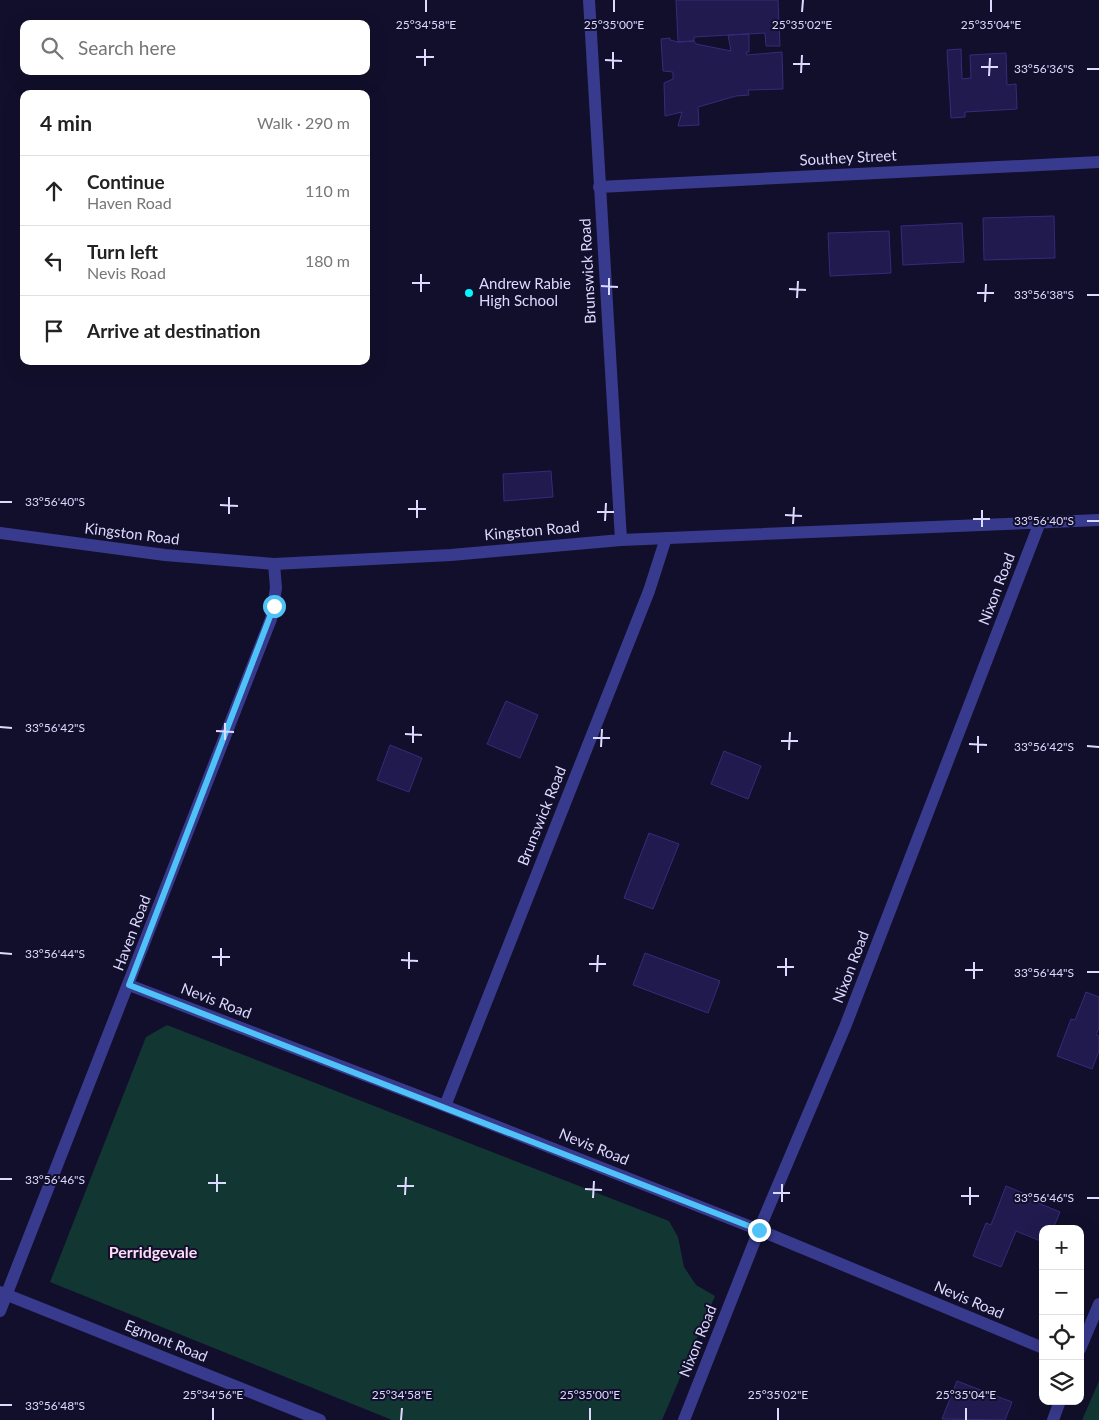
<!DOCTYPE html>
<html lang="en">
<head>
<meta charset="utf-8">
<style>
  :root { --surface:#fff; --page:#f6f6f6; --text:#222; --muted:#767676; --line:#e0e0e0 }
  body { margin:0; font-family:Lato,sans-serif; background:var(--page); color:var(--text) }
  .controls { position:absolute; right:15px; bottom:15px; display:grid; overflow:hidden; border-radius:10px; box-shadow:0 5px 20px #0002 }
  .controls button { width:45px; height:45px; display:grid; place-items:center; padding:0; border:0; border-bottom:1px solid var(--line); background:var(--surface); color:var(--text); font:25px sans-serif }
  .stop { position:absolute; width:15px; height:15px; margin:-11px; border:4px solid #4fc3f7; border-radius:50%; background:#fff }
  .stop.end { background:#4fc3f7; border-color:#fff; box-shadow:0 1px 5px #0008 }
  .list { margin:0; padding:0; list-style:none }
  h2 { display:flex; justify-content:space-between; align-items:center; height:65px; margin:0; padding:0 20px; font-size:21px }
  h2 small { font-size:16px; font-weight:400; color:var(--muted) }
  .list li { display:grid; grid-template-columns:32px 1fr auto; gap:15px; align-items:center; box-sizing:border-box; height:70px; padding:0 20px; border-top:1px solid var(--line) }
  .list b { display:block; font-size:19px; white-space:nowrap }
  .list p { margin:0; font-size:16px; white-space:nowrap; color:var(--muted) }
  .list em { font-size:16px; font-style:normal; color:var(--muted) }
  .icon { flex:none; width:28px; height:28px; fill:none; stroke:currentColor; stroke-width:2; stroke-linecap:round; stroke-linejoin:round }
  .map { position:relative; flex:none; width:1099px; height:1420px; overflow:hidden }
  .search { position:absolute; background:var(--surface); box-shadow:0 5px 20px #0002; left:20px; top:20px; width:350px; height:55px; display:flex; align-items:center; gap:12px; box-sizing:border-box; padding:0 18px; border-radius:10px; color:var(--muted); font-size:19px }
  .panel { position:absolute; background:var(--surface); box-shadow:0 5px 20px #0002; left:20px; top:90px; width:350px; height:275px; border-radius:10px }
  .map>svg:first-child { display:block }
  .green { fill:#123632 }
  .building { fill:#211a4e; stroke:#362b7b }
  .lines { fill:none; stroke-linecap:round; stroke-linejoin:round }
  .street { stroke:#383a8d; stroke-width:12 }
  .route { stroke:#4fc3f7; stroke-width:6 }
  .ticks { fill:none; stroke:#dcdaff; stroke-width:2 }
  .poi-dot { fill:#06f6ff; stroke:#120f2c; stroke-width:2 }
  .labels { text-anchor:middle; stroke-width:4; stroke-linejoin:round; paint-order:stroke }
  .street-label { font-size:15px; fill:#dcdaff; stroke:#120f2c }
  .poi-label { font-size:15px; fill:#dcdaff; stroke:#120f2c; text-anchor:start }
  .neighbourhood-label { font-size:16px; font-weight:bold; fill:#ffdcf5; stroke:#120f2c }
  .ticks-label { font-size:12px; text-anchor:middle; fill:#dcdaff; stroke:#120f2c; stroke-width:4; stroke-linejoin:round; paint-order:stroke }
</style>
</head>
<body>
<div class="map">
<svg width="1099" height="1420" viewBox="0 0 1099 1420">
  <rect width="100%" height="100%" fill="#120f2c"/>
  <path class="green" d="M167 1025 669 1221 678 1237 684 1267 696 1285 715 1296 662 1420H392L50 1282 146 1037Z
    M1099 1381V1420H1082Z"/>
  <path class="building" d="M676 0H778L780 46H766L765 33 694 37V41L678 42Z
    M749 34V52H746L747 55 782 52 783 89 748 90 749 95 736 96 698 107 699 125 678 126 682 112 665 116 664 83 673 79V72L663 71 661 39 670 38V40L678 42 694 41 696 44 731 51 728 35Z
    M961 49 962 79 971 78 970 55 1006 53 1007 85 1016 84 1017 109 965 112V117L951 118 947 50Z
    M1054 216 1055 258 984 260 983 218Z
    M962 223 964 262 903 265 901 226Z
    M889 231 891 273 830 276 828 233Z
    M551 471 553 497 504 501 503 474Z
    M506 701 538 715 520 758 487 744Z
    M390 745 422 758 409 792 377 780Z
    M724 751 761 766 748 799 711 784Z
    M649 833 679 844 653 909 624 898Z
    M645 953 720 981 708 1013 633 985Z
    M1086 992 1099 997V1028L1096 1035 1099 1036V1051L1092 1069 1057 1056 1071 1019 1075 1020Z
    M1006 1186 1037 1199 1036 1202 1060 1212 1053 1229H1043V1242L1016 1231 1001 1267 973 1256 986 1223 991 1225Z
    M957 1381 1012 1402 1005 1420 942 1419Z"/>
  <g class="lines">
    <path class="street" d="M589 0 621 540
      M599 187 1099 162
      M0 533 165 555 274 564 451 555 621 540 1099 520
      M129 985 445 1106 759 1230 1043 1348
      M445 1106 649 591 666 538
      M0 1292 320 1420
      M0 1311 271 619 276 588 274 564
      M1080 1349 1099 1304
      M684 1420 759 1230 845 1027 1040 522
      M1053 1420 1060 1401"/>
  </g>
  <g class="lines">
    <path class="route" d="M274 606 129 985 759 1230"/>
  </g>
  <path class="ticks" d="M426 12V0M614 12V0M802 12 803 0M991 12V0M416 57H434M605 60 622 61M793 64H810M425 66V49M981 67H998M613 69V52M1087 69H1099M801 73 802 55M989 76 990 58M412 283H430M601 286 618 287M789 289 806 290M421 292V274M977 293H994M609 295V278M1087 295H1099M797 298 798 281M985 302 986 284M0 502H12M220 505 238 506M408 509H426M597 512H614M229 514V497M785 515 802 516M417 518V500M973 519H990M605 521 606 503M1087 521H1099M793 524 794 507M982 527V510M0 727 12 728M216 731 234 732M405 734 422 735M593 738H610M225 740V723M781 741H798M413 743V726M969 744 987 745M1087 746 1099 747M601 747 602 729M789 750 790 732M978 753V736M0 953 12 954M212 957H230M401 960 418 961M589 964H606M221 966V948M777 967H794M409 969V952M965 970H983M597 972 598 955M1087 972H1099M786 976V958M974 979V962M0 1179H12M208 1183H226M397 1186H414M585 1189 602 1190M217 1192V1174M773 1193H790M405 1195 406 1177M961 1196H979M593 1198 594 1181M1087 1198H1099M782 1202V1184M970 1205V1187M0 1405H12M213 1420V1408M401 1420 402 1408M590 1420V1408M778 1420V1408M966 1420V1408"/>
  <circle class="poi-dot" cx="469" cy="293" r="5"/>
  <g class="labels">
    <g class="street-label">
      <text transform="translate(848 158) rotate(-3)" y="5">Southey Street</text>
      <text transform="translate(588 271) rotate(-93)" y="5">Brunswick Road</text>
      <text transform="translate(532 531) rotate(-5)" y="5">Kingston Road</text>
      <text transform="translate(132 534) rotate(7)" y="5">Kingston Road</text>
      <text transform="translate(997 589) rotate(-69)" y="5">Nixon Road</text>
      <text transform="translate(542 816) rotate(-68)" y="5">Brunswick Road</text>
      <text transform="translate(132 933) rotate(-69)" y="5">Haven Road</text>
      <text transform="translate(851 967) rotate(-69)" y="5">Nixon Road</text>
      <text transform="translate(216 1001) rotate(21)" y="5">Nevis Road</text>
      <text transform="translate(594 1147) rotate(22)" y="5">Nevis Road</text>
      <text transform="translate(969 1300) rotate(23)" y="5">Nevis Road</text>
      <text transform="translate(166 1341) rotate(22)" y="5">Egmont Road</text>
      <text transform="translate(698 1341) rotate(-68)" y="5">Nixon Road</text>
    </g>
    <g class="poi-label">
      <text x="479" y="289">Andrew Rabie<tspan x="479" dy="17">High School</tspan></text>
    </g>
    <g class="neighbourhood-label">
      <text x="153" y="1258">Perridgevale</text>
    </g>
  </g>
  <g class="ticks-label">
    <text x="426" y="29">25°34'58"E</text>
    <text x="614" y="29">25°35'00"E</text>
    <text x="802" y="29">25°35'02"E</text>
    <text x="991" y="29">25°35'04"E</text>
    <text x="1044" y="73">33°56'36"S</text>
    <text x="1044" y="299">33°56'38"S</text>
    <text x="55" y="506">33°56'40"S</text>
    <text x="1044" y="525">33°56'40"S</text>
    <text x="55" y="732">33°56'42"S</text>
    <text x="1044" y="751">33°56'42"S</text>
    <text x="55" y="958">33°56'44"S</text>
    <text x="1044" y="977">33°56'44"S</text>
    <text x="55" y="1184">33°56'46"S</text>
    <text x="1044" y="1202">33°56'46"S</text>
    <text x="213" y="1399">25°34'56"E</text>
    <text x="402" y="1399">25°34'58"E</text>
    <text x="590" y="1399">25°35'00"E</text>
    <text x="778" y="1399">25°35'02"E</text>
    <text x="966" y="1399">25°35'04"E</text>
    <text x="55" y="1410">33°56'48"S</text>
  </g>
</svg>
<div class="controls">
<button>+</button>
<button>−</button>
<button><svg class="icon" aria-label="locate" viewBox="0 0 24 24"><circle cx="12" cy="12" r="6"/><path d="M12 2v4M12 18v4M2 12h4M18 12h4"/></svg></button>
<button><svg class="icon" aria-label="layers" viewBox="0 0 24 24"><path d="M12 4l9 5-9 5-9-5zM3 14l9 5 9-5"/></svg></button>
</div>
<div class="stop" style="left:274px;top:606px"></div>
<div class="stop end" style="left:759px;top:1230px"></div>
<div class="search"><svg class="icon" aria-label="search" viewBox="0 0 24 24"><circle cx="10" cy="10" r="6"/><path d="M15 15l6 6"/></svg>Search here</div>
<section class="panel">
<h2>4 min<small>Walk · 290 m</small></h2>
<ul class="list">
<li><svg class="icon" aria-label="ahead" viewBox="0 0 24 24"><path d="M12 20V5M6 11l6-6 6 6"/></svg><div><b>Continue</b><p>Haven Road</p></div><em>110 m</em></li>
<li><svg class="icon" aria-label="left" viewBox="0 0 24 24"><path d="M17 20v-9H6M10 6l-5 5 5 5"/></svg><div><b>Turn left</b><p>Nevis Road</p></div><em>180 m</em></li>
<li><svg class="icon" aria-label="arrive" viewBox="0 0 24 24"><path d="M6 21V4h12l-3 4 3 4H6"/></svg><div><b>Arrive at destination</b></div></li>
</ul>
</section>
</div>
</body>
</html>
